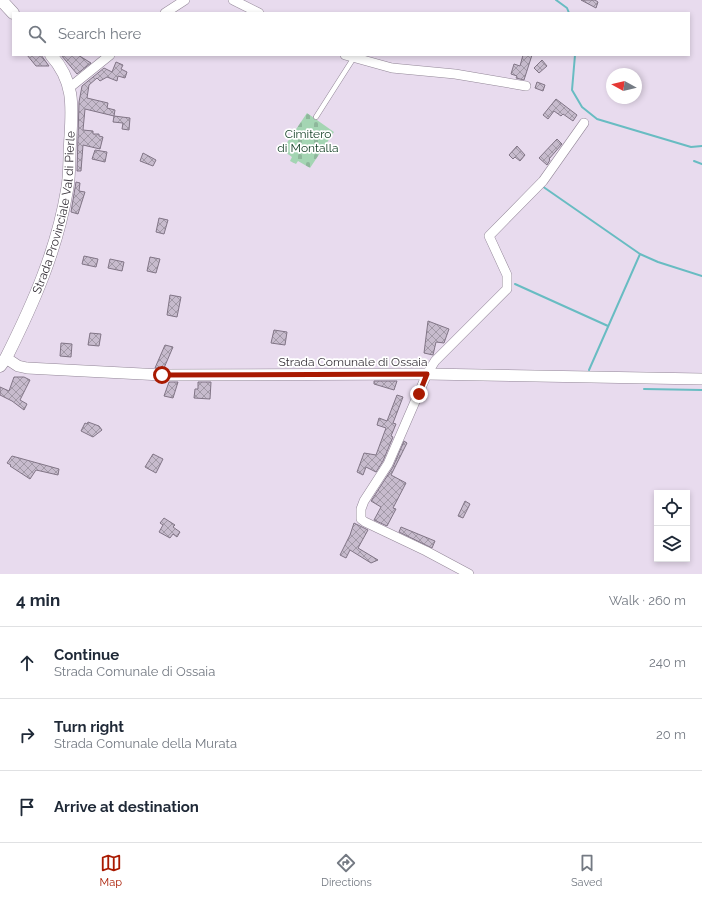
<!DOCTYPE html>
<html lang="en">
<head>
<meta charset="utf-8">
<style>
  :root { --surface:#fff; --page:#f2f2f3; --text:#1f2937; --muted:#747a83; --line:#e0e1e3; --accent:#a91a01 }
  body { margin:0; font-family:Raleway,sans-serif; background:var(--page); color:var(--text) }
  .controls { position:absolute; right:12px; bottom:12px; display:grid; overflow:hidden; border-radius:0px; box-shadow:0 2px 6px #0003 }
  .controls button { width:36px; height:36px; display:grid; place-items:center; padding:0; border:0; border-bottom:1px solid var(--line); background:var(--surface); color:var(--text); font:20px sans-serif }
  .compass { position:absolute; left:606px; top:68px; width:36px; height:36px; border-radius:50%; background:var(--surface); box-shadow:0 2px 6px #0003; rotate:278deg }
  .stop { position:absolute; width:12px; height:12px; margin:-9px; border:3px solid #a91a01; border-radius:50%; background:#fff }
  .stop.end { background:#a91a01; border-color:#fff; box-shadow:0 1px 4px #0008 }
  .list { margin:0; padding:0; list-style:none }
  h2 { display:flex; justify-content:space-between; align-items:center; height:52px; margin:0; padding:0 16px; font-size:17px }
  h2 small { font-size:13px; font-weight:400; color:var(--muted) }
  .list li { display:grid; grid-template-columns:26px 1fr auto; gap:12px; align-items:center; box-sizing:border-box; height:72px; padding:0 16px; border-top:1px solid var(--line) }
  .list b { display:block; font-size:15px; white-space:nowrap }
  .list p { margin:0; font-size:13px; white-space:nowrap; color:var(--muted) }
  .list em { font-size:13px; font-style:normal; color:var(--muted) }
  .icon { flex:none; width:22px; height:22px; fill:none; stroke:currentColor; stroke-width:2; stroke-linecap:round; stroke-linejoin:round }
  .map { position:relative; flex:none; width:702px; height:574px; overflow:hidden }
  .search { position:absolute; background:var(--surface); box-shadow:0 2px 6px #0003; left:12px; right:12px; top:12px; height:44px; display:flex; align-items:center; gap:10px; box-sizing:border-box; padding:0 14px; border-radius:0px; color:var(--muted); font-size:15px }
  .sheet { height:268px; background:var(--surface) }
  nav { display:flex; justify-content:space-around; align-items:center; box-sizing:border-box; height:56px; border-top:1px solid var(--line); background:var(--surface); font-size:11px; color:var(--muted) }
  nav a { display:grid; justify-items:center; gap:2px }
  nav .on { color:var(--accent) }
  .map>svg:first-child { display:block }
  .cemetery { fill:url(#cemetery-stones) }
  .lines { fill:none; stroke-linecap:round; stroke-linejoin:round }
  .stream { stroke:#68bcc2; stroke-width:2 }
  .building { fill:url(#building-cross-hatch); stroke:#817586 }
  .service-casing { stroke:#928697; stroke-width:5.5 }
  .minor-casing { stroke:#928697; stroke-width:10 }
  .tertiary-casing { stroke:#928697; stroke-width:12 }
  .secondary-casing { stroke:#928697; stroke-width:13 }
  .service { stroke:#fff; stroke-width:4.5 }
  .minor { stroke:#fff; stroke-width:9 }
  .tertiary { stroke:#fff; stroke-width:11 }
  .secondary { stroke:#fff; stroke-width:12 }
  .route { stroke:#a91a01; stroke-width:5 }
  .labels { text-anchor:middle; stroke-width:3.5; stroke-linejoin:round; paint-order:stroke }
  .park-label { font-size:12px; fill:#174329; stroke:#fff }
  .street-label { font-size:12px; fill:#373239; stroke:#fff }
</style>
</head>
<body>
<div class="map">
<svg width="702" height="574" viewBox="0 0 702 574">
  <defs>
    <pattern id="cemetery-stones" width="16" height="16" patternUnits="userSpaceOnUse"><rect width="16" height="16" fill="#a4d5b3"/><path d="M2 7V4a2 2 0 0 1 4 0v3zM10 15v-3a2 2 0 0 1 4 0v3z" fill="#8eb79b"/></pattern>
    <pattern id="building-cross-hatch" width="8" height="8" patternUnits="userSpaceOnUse"><rect width="8" height="8" fill="#c7bbcd"/><path d="M0 0l8 8M0 8l8-8" fill="none" stroke="#a299a7"/></pattern>
  </defs>
  <rect width="100%" height="100%" fill="#e8dbee"/>
  <path class="cemetery" d="M307 113 334 132 310 168 298 161 296 164 290 161 292 157 282 150Z"/>
  <g class="lines">
    <path class="stream" d="M556 0 567 8 569 13
      M575 55 572 90 582 107 597 119 691 147 702 146
      M694 161 702 164
      M542 186 640 254 658 262 702 276
      M515 284 608 326
      M589 370 640 254
      M644 389 702 390"/>
  </g>
  <path class="building" d="M581 0H595L598 2 596 8Z
    M27 55H41L49 66H36Z
    M61 55H78L91 63 77 74Z
    M523 55H532L524 80 516 78 517 76 511 74 514 64 520 66Z
    M542 60 547 66 539 73 534 68Z
    M116 62 123 65 121 69 127 72 125 78 118 76 117 81 107 77 100 81 97 78 89 85 87 98 108 103 107 108 115 110 114 116 85 109 83 130 93 131V134H99V136L103 137 100 149 83 145 81 171H77L79 102 82 86 104 68 112 72Z
    M537 82 545 85 543 91 535 88Z
    M556 99 577 115 573 121 563 114 561 116 554 111 548 119 543 115Z
    M114 116 130 118 129 130 122 129 123 123 113 122Z
    M557 139 562 144 549 159 550 160 547 165 539 158Z
    M517 146 525 155 520 161 515 157 513 159 509 155Z
    M95 150 107 152 105 162 92 159Z
    M143 153 156 160 153 166 140 161Z
    M76 182 80 183 79 191 85 192 78 214 71 212Z
    M159 218 168 220 164 234 156 232Z
    M84 256 98 259 96 267 82 264Z
    M150 257 160 259 156 273 147 271Z
    M110 259 124 262 122 271 108 268Z
    M170 295 181 297 177 317 167 315Z
    M428 321 449 329 444 343 436 342 433 355 424 353Z
    M274 330 287 332 285 345 271 343Z
    M90 333 101 334 99 346 88 345Z
    M61 343 72 344 71 357 60 356Z
    M165 345 173 347 164 368H155Z
    M14 377H24L30 380 20 400 27 404 24 410 12 401 0 395V387L9 391Z
    M374 381H397L394 390 374 384Z
    M169 382H178L173 398 164 396Z
    M198 382H211L210 399 194 398 195 389H198Z
    M397 395 403 397 393 423 396 424 391 436 393 437 383 461 376 472 366 467 363 475 357 472 364 453 376 455 386 428 377 425 379 418 387 421Z
    M88 422 99 426 102 430 93 437 81 431 85 423 87 424Z
    M404 441 407 443 391 475 406 483 393 508 396 509 387 526 374 520 381 507 371 501 393 467Z
    M153 454 163 459 156 473 145 467Z
    M12 456 59 469 58 475 36 470 30 479 10 466 11 465 7 463Z
    M465 501 470 504 463 518 458 516Z
    M164 518 175 525 173 527 180 532 177 537 173 534 170 538 159 532 163 525 160 523Z
    M354 523 368 530 358 548 378 560 371 563 350 550 346 558 340 555 350 535Z
    M401 527 435 541 432 548 399 532Z"/>
  <g class="lines">
    <g class="service-casing">
      <path id="service" d="M316 117 353 59"/>
    </g>
    <g class="minor-casing">
      <path id="minor" d="M233 0 259 13
        M165 13 185 0
        M345 55 392 68 455 74 526 86
        M69 88 110 55
        M469 574 426 551 365 522 361 519V509L364 501 388 464 427 374 435 361 507 289V275L489 236 543 181 584 123"/>
    </g>
    <g class="tertiary-casing">
      <path id="tertiary" d="M6 358 18 366 27 368 162 375 427 374 702 379"/>
    </g>
    <g class="secondary-casing">
      <g id="secondary">
        <path d="M1 0 13 13"/>
        <path id="s1" d="M0 366 6 358C33 304 57 250 67 190 70 175 69 159 70 144 72 109 76 83 51 55"/>
      </g>
    </g>
    <use href="#service" class="service"/>
    <use href="#minor" class="minor"/>
    <use href="#tertiary" class="tertiary"/>
    <use href="#secondary" class="secondary"/>
  </g>
  <g class="lines">
    <path class="route" d="M162 375 427 374 419 394"/>
  </g>
  <g class="labels">
    <g class="park-label">
      <text x="308" y="138">Cimitero<tspan x="308" dy="14">di Montalla</tspan></text>
    </g>
    <g class="street-label">
      <text dy="4" stroke="none"><textPath href="#s1" startOffset="165">Strada Provinciale Val di Pierle</textPath></text>
      <text x="353" y="366">Strada Comunale di Ossaia</text>
    </g>
  </g>
</svg>
<div class="controls">
<button><svg class="icon" aria-label="locate" viewBox="0 0 24 24"><circle cx="12" cy="12" r="6"/><path d="M12 2v4M12 18v4M2 12h4M18 12h4"/></svg></button>
<button><svg class="icon" aria-label="layers" viewBox="0 0 24 24"><path d="M12 4l9 5-9 5-9-5zM3 14l9 5 9-5"/></svg></button>
</div>
<svg class="compass" viewBox="-18 -18 36 36"><path d="M0-13l5 13h-10z" fill="#e53935"/><path d="M0 13l5-13h-10z" fill="#747a83"/></svg>
<div class="stop" style="left:162px;top:375px"></div>
<div class="stop end" style="left:419px;top:394px"></div>
<div class="search"><svg class="icon" aria-label="search" viewBox="0 0 24 24"><circle cx="10" cy="10" r="6"/><path d="M15 15l6 6"/></svg>Search here</div>
</div>
<section class="sheet">
<h2>4 min<small>Walk · 260 m</small></h2>
<ul class="list">
<li><svg class="icon" aria-label="ahead" viewBox="0 0 24 24"><path d="M12 20V5M6 11l6-6 6 6"/></svg><div><b>Continue</b><p>Strada Comunale di Ossaia</p></div><em>240 m</em></li>
<li><svg class="icon" aria-label="right" viewBox="0 0 24 24"><path d="M7 20v-9h11M14 6l5 5-5 5"/></svg><div><b>Turn right</b><p>Strada Comunale della Murata</p></div><em>20 m</em></li>
<li><svg class="icon" aria-label="arrive" viewBox="0 0 24 24"><path d="M6 21V4h12l-3 4 3 4H6"/></svg><div><b>Arrive at destination</b></div></li>
</ul>
</section>
<nav>
<a class="on"><svg class="icon" aria-label="map" viewBox="0 0 24 24"><path d="M3 6l6-2 6 2 6-2v14l-6 2-6-2-6 2zM9 4v14M15 6v14"/></svg>Map</a>
<a><svg class="icon" aria-label="directions" viewBox="0 0 24 24"><path d="M12 3l9 9-9 9-9-9zM9 14v-3h6M13 9l2 2-2 2"/></svg>Directions</a>
<a><svg class="icon" aria-label="saved" viewBox="0 0 24 24"><path d="M7 4h10v16l-5-4-5 4z"/></svg>Saved</a>
</nav>
</body>
</html>
